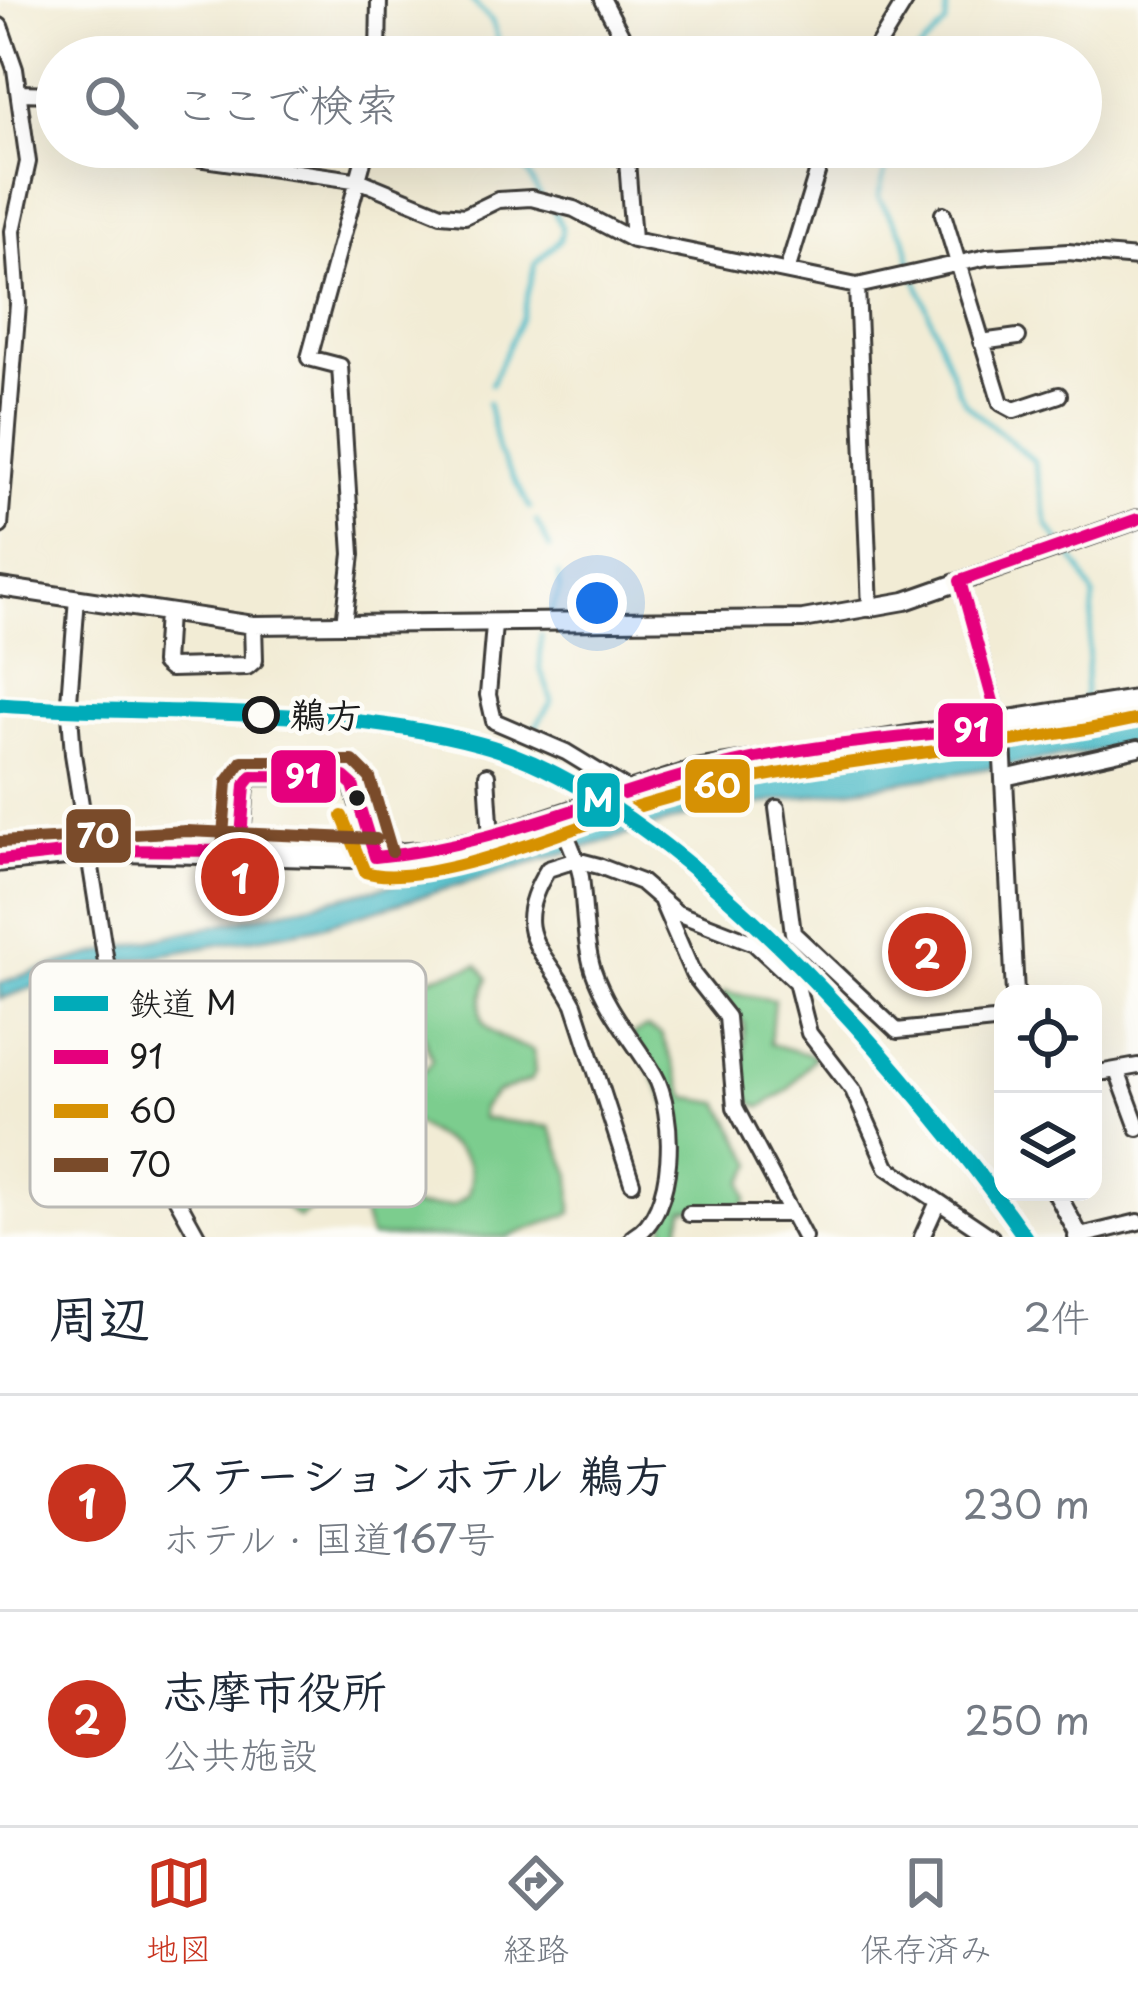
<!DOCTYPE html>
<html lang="ja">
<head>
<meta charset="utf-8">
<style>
  :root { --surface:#fff; --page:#f6f6f7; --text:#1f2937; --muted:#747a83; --line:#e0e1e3; --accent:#c8321e }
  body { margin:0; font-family:"Playpen Sans","Klee One",sans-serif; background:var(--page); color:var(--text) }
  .controls { position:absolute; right:36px; bottom:36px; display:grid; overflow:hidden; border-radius:24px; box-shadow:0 12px 48px #0002 }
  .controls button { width:108px; height:108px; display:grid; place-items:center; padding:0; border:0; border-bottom:3px solid var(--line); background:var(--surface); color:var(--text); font:60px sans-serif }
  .you { position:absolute; left:597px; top:603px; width:42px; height:42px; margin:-30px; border:9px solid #fff; border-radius:50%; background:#1a73e8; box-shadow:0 0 0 18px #1a73e833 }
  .badge { display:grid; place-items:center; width:78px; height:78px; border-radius:50%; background:var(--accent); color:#fff; font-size:39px; font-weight:700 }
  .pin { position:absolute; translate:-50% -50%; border:6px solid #fff; box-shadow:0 3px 12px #0006 }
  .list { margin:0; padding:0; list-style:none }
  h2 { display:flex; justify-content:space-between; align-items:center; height:156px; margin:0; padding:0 48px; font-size:51px }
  h2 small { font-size:39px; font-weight:400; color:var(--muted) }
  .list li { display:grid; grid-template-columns:78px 1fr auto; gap:36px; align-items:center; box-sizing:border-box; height:216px; padding:0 48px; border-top:3px solid var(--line) }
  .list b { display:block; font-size:45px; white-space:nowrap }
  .list p { margin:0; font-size:39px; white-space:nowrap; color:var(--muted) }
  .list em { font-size:39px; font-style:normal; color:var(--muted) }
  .icon { flex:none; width:66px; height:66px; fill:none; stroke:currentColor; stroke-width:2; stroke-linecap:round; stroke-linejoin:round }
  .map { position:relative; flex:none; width:1138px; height:1237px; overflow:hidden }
  .search { position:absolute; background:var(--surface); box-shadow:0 12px 48px #0002; left:36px; right:36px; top:36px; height:132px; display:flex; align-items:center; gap:30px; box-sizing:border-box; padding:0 42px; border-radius:66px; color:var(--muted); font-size:45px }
  .sheet { height:588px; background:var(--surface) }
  nav { display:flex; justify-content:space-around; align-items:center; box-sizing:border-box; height:168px; border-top:3px solid var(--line); background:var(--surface); font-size:33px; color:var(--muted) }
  nav a { display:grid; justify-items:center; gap:6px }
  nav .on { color:var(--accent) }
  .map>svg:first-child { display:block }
  .green { fill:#7ccd8e; stroke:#4c7455; stroke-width:3 }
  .water { fill:#4ebbc7; stroke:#356c72; stroke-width:3 }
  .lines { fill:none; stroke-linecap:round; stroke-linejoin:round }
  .stream { stroke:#4ebbc7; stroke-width:4.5 }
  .minor-casing { stroke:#3c3b38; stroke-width:20 }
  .tertiary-casing { stroke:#3c3b38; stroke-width:22 }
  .trunk-casing { stroke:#3c3b38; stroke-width:27 }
  .minor { stroke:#fff; stroke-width:14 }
  .tertiary { stroke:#fff; stroke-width:16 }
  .trunk { stroke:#fff; stroke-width:21 }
  .bus-1-casing { stroke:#fdfcf7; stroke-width:21 }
  .bus-2-casing { stroke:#fdfcf7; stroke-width:21 }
  .bus-3-casing { stroke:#fdfcf7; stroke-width:21 }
  .bus-1 { stroke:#e5007d; stroke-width:12 }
  .bus-2 { stroke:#d69104; stroke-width:12 }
  .bus-3 { stroke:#7a4b2a; stroke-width:12 }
  .rail-1-casing { stroke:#fdfcf7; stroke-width:24 }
  .rail-1 { stroke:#01abb9; stroke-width:15 }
  .stop-dot { fill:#fdfcf7; stroke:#1c1c1c; stroke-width:6 }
  .bus-dot { fill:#1c1c1c; stroke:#fdfcf7; stroke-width:4.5 }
  .labels { text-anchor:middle; stroke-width:9; stroke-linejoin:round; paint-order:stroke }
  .stop-label { font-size:36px; font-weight:bold; fill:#1c1c1c; stroke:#fdfcf7; text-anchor:start }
  .key { fill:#fdfcf7; stroke:#bab9b5; stroke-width:3 }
  .key-label { font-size:33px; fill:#1c1c1c }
  .line-badge { stroke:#fdfcf7; stroke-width:4.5 }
  .badge-label { font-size:33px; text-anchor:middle; font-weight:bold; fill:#fff }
</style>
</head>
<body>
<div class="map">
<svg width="1138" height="1237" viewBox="0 0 1138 1237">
  <rect width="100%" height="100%" fill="#fdfcf7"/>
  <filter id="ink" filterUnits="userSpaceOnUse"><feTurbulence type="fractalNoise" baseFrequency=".00833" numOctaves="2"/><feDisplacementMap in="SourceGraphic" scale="24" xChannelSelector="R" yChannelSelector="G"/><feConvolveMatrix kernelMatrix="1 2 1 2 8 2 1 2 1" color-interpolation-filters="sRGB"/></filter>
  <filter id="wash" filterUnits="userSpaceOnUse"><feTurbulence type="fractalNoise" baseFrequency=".004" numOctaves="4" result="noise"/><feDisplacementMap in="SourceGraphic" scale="48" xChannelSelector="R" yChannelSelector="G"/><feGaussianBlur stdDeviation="2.7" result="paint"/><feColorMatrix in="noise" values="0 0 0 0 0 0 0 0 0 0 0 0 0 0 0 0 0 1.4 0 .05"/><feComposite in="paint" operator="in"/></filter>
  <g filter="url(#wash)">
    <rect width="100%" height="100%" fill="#f2ecd5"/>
    <path class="green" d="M478 965 488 978C467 1031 493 1034 533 1051L535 1073 530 1081 497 1092 482 1108V1118L550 1127 571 1175 572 1213 508 1237H370L360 1203 345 1185 299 1218 275 1198 320 1165 296 1153 290 1085C344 1100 380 1168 414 1207L453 1206 468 1195C488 1130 398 1146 398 1089L407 1074 426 1069 432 1060 407 992 410 983Z
      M724 992 774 1000 770 1044 815 1056 788 1090 761 1107 750 1102 744 1075V1023L721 997Z
      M647 1027 661 1034 687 1098 720 1103 754 1164 743 1182 747 1199 743 1205 684 1209 677 1237H665C662 1211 679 1199 682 1175 689 1129 651 1075 632 1035Z"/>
    <path class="water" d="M1138 718V741L1110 749 696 814 315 928 91 967 0 999V983C140 934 288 915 431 874 542 843 647 796 761 773 885 747 1013 746 1138 718Z"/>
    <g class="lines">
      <path class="stream" d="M471 0 492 21 504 57
        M913 57 946 24 947 0
        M512 147 540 195
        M892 147 878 197 905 238 912 268
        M916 279 958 390 966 404 1034 461 1048 526 1081 570 1094 597 1084 699
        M491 384 522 317 535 263 560 240 562 228 554 211
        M488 403 498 451 530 508
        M536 521 550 548
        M551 613 560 590 559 574
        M533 731 552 701 540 668 541 635"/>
    </g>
  </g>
  <g filter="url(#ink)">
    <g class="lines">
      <g class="minor-casing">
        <path id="minor" d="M603 0 626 44V57
          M0 26 15 69 28 162 13 231 18 304 0 526
          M378 57 379 0
          M871 57 906 0
          M19 93 57 94
          M162 147 197 158 361 181 441 214 465 216 498 200 531 198 574 209 633 240 857 286 987 257 1068 252 1138 258
          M626 147 633 240
          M943 214 1001 403 1014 410 1059 395
          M787 271 825 147
          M857 286 870 609
          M981 342 1018 337
          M960 581 1000 726
          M77 598 69 701 73 754 127 1094 137 1127 198 1237
          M344 624 352 554 340 366 309 358 367 147
          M494 625 488 695 494 721 566 752 630 791
          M487 775 491 839
          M1004 778 1138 748
          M777 808 793 933 897 1031 1003 1020
          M558 816C566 835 577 856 581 877 585 908 584 940 593 970 607 1011 633 1039 654 1074 676 1111 677 1214 633 1237
          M662 902 693 974 727 1017 735 1107 804 1237
          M1117 1071 1138 1128
          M1093 1074 1138 1066
          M632 1183 574 1004C545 949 507 935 548 869L576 860 599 866 641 882 677 913 754 943 796 982 809 1033 853 1090 887 1167 991 1237
          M689 1214H792
          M922 1237 938 1202
          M1076 1237 1138 1222"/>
      </g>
      <g class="tertiary-casing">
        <path id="tertiary" d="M0 587 253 625 803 619 905 601 1138 519
          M167 613 164 663 170 668 247 666 254 660 253 625
          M1002 740 1015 994
          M240 851 245 785 252 776 344 777 353 785 375 857
          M1056 1192 1080 1237"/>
      </g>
      <g class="trunk-casing">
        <path id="trunk" d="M0 860 102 850 375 857 428 853 491 839 698 771 1138 701"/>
      </g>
      <use href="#minor" class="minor"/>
      <use href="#tertiary" class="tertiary"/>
      <use href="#trunk" class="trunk"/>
      <g class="bus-1-casing">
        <path id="bus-1" d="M0 860 90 850 240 851 245 785 252 776 344 777 353 785 375 857C487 847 586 802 693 773 793 745 897 738 1000 727L960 581 1138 519"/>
      </g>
      <g class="bus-2-casing">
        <path id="bus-2" d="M342 816 365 872C421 890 565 831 622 812 789 756 968 756 1138 719"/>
      </g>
      <g class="bus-3-casing">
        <path id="bus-3" d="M0 842 186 831 376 839
          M222 850 227 782 242 761H353L370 778 392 852"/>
      </g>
      <use href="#bus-1" class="bus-1"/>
      <use href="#bus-2" class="bus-2"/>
      <use href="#bus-3" class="bus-3"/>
      <g class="rail-1-casing">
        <path id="rail-1" d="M0 705C159 717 325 703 480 744 671 794 914 1077 1025 1237"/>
      </g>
      <use href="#rail-1" class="rail-1"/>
    </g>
  </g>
  <circle class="stop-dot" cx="261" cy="715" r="16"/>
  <circle class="bus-dot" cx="357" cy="798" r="10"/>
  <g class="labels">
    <g class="stop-label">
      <text x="290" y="728">鵜方</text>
    </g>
  </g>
  <rect x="30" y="961" width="396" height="246" rx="18" class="key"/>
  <rect x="54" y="996" width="54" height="15" fill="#01abb9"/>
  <rect x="54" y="1050" width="54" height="14" fill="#e5007d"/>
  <rect x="54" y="1104" width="54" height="14" fill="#d69104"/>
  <rect x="54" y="1158" width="54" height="14" fill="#7a4b2a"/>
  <g class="key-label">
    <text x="129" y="1015">鉄道 M</text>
    <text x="129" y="1069">91</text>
    <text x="129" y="1123">60</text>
    <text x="129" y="1177">70</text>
  </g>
  <g class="line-badge">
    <rect x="936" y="701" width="69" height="58" rx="12" fill="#e5007d"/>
    <rect x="269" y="748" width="69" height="57" rx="12" fill="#e5007d"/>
    <rect x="683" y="757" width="69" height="58" rx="12" fill="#d69104"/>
    <rect x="575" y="771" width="47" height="58" rx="12" fill="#01abb9"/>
    <rect x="64" y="807" width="69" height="58" rx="12" fill="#7a4b2a"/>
  </g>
  <g class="badge-label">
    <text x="971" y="742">91</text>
    <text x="303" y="788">91</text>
    <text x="717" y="798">60</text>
    <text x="598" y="812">M</text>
    <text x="98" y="848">70</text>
  </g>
</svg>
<div class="controls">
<button><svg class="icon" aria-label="locate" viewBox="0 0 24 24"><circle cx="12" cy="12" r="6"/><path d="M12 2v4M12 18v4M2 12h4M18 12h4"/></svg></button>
<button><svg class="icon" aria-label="layers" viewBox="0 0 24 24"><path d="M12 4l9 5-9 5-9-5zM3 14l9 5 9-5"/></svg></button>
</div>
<div class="you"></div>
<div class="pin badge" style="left:240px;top:877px">1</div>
<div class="pin badge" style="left:927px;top:952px">2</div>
<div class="search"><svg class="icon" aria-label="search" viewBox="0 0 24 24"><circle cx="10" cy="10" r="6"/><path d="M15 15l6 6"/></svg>ここで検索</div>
</div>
<section class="sheet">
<h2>周辺<small>2件</small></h2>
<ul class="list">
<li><span class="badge">1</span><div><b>ステーションホテル 鵜方</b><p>ホテル · 国道167号</p></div><em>230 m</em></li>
<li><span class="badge">2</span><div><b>志摩市役所</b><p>公共施設</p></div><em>250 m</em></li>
</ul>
</section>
<nav>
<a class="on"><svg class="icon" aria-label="map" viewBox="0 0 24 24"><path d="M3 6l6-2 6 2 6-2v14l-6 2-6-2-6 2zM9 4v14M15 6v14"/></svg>地図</a>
<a><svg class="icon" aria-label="directions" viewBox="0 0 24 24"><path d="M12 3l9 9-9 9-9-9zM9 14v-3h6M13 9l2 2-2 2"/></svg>経路</a>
<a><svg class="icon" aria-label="saved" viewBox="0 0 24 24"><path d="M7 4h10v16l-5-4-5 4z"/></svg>保存済み</a>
</nav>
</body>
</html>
